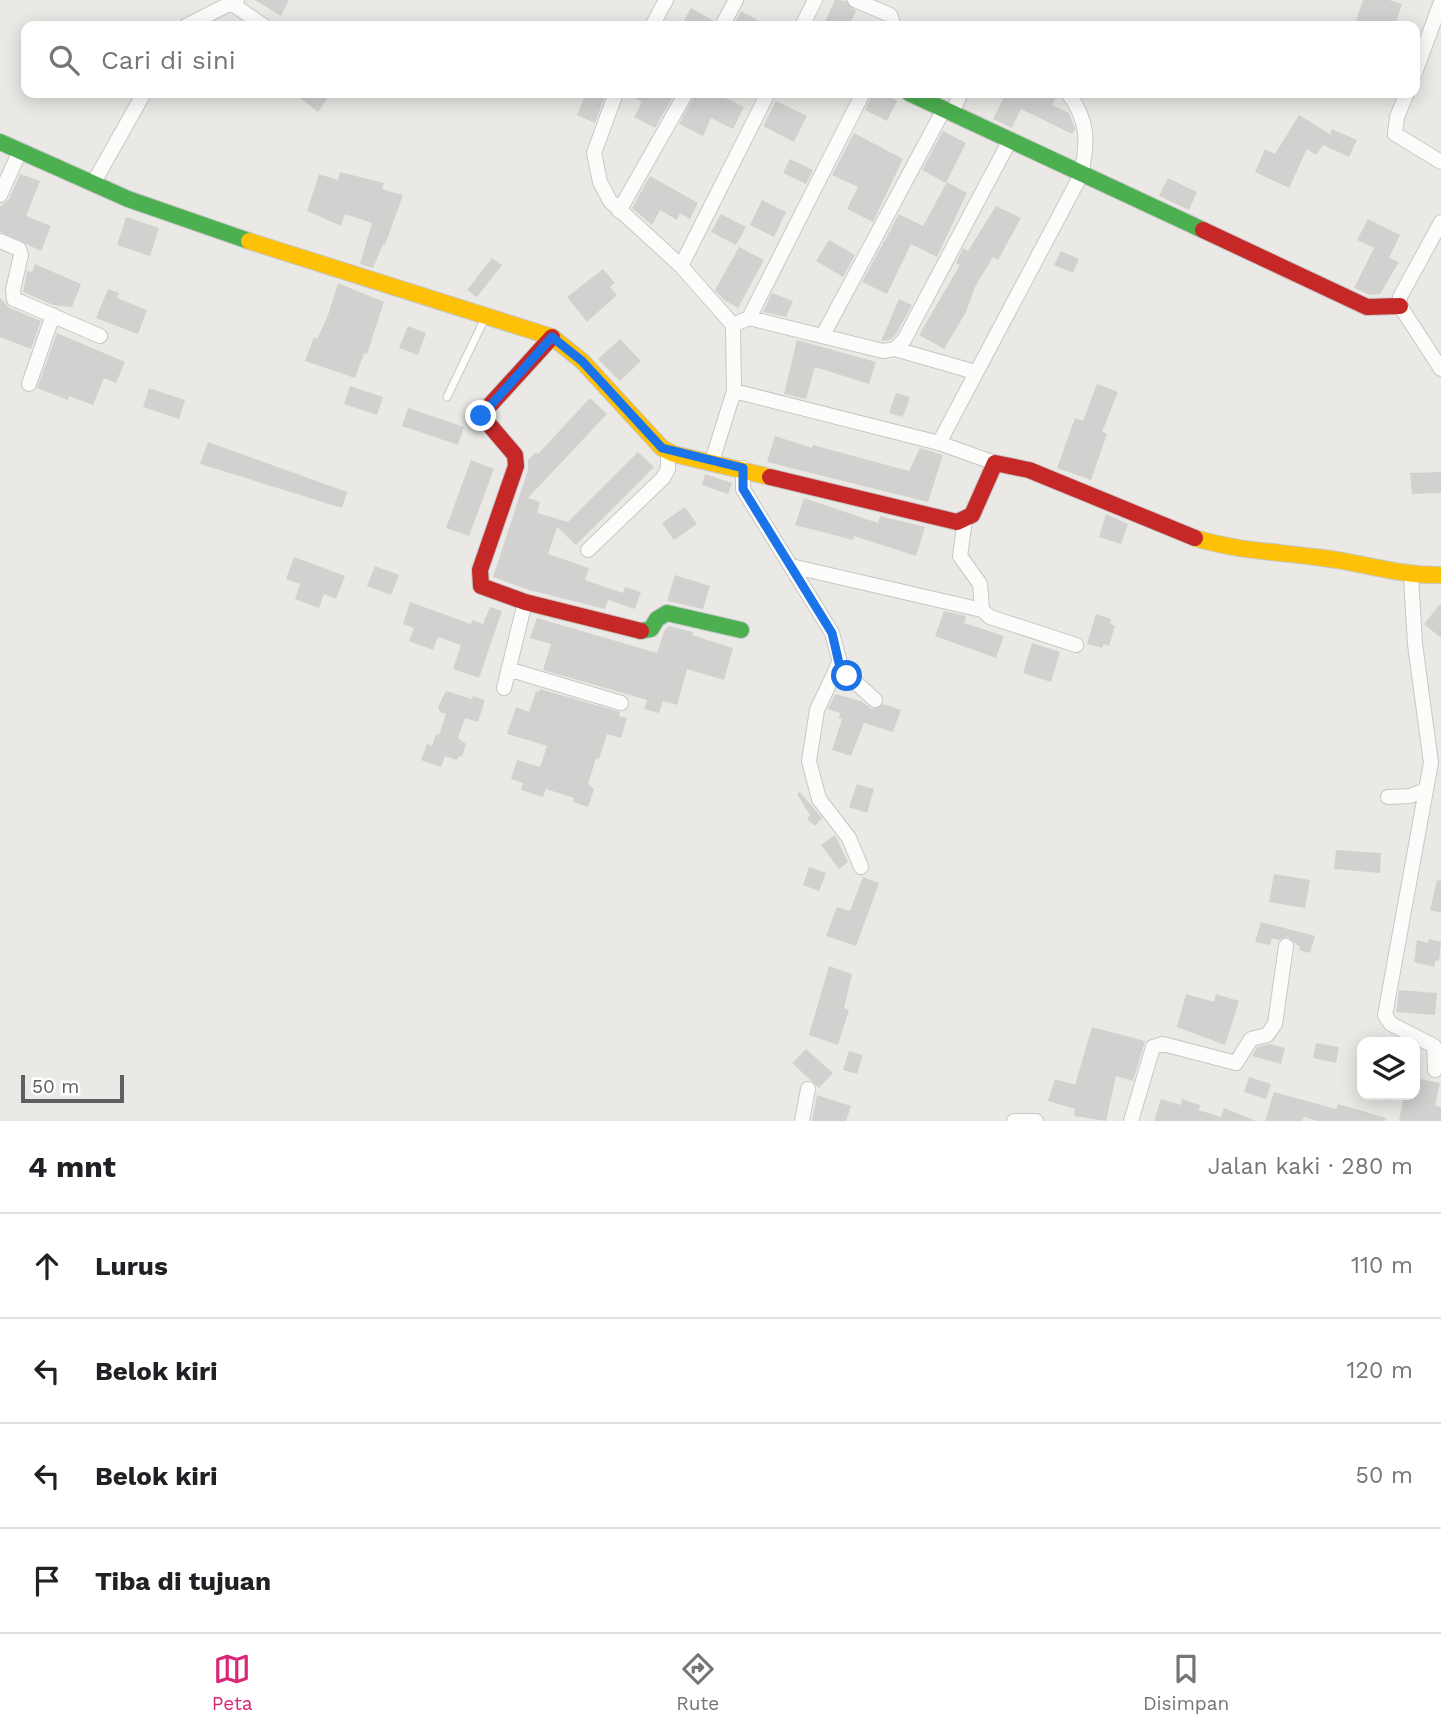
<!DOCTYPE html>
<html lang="id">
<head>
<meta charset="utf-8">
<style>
  :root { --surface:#fff; --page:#f2f2f2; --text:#202124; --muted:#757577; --line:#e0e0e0; --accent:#db2777 }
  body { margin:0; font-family:"Work Sans",sans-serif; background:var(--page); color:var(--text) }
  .controls { position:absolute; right:21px; bottom:21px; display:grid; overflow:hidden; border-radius:14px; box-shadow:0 4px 18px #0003 }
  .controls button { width:63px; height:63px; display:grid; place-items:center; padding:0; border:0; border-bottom:2px solid var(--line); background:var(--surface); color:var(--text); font:35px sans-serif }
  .scale { position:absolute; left:21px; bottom:18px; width:103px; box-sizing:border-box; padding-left:7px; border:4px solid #5c6063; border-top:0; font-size:19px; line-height:24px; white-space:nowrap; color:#5c6063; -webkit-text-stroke:5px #fff; paint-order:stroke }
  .stop { position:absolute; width:21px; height:21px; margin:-16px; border:5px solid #1a73e8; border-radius:50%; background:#fff }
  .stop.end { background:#1a73e8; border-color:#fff; box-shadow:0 2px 7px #0008 }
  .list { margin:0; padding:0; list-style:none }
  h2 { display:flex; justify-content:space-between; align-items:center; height:91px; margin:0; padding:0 28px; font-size:30px }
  h2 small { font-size:23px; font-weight:400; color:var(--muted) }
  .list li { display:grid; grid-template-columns:46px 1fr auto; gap:21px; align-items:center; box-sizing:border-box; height:105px; padding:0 28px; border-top:2px solid var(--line) }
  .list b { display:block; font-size:26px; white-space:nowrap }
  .list em { font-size:23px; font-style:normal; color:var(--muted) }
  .icon { flex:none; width:38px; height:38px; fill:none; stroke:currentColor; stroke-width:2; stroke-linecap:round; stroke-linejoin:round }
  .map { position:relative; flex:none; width:1441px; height:1121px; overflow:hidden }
  .search { position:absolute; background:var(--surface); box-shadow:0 4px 18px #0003; left:21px; right:21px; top:21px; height:77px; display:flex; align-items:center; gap:18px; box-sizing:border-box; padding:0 24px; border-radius:14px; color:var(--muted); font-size:26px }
  .sheet { height:511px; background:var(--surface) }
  nav { display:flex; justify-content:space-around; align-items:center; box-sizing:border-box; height:98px; border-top:2px solid var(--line); background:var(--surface); font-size:19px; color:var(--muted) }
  nav a { display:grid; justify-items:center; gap:4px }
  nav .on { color:var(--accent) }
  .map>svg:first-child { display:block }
  .building { fill:#d3d1cf }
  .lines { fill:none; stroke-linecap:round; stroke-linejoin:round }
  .lane-casing { stroke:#c7c7c6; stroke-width:9 }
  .street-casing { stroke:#c7c7c6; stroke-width:16 }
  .fast-casing { stroke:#c6c7c7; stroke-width:18 }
  .slow-casing { stroke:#c6c7c7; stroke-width:18 }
  .jam-casing { stroke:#c6c7c7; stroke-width:18 }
  .lane { stroke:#fcfcfb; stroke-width:7 }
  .street { stroke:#fcfcfb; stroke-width:14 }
  .fast { stroke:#4caf50; stroke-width:16 }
  .slow { stroke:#ffc107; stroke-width:16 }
  .jam { stroke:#c62828; stroke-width:16 }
  .route { stroke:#1a73e8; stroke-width:9 }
</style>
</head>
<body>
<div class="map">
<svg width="1441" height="1121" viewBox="0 0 1441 1121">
  <rect width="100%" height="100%" fill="#ebe9e6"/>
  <path class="building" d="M255 0H289L281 16Z
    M835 0 846 1 856 11 849 26H823Z
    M1363 0H1389L1402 4 1395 26 1355 24Z
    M691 8 714 21 712 26H681Z
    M741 11 768 26H733Z
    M294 93H331L318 112Z
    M586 93H606L595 123 577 115Z
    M626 93H675L655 128 634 117 642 102Z
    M696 93H715L744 107 733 129 711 118 703 136 679 124Z
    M873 93H882L897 101 887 121 865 110Z
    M1006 93H1058L1052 105 1069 113 1075 129 1072 134 1021 109 1012 128 993 119Z
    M776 101 807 116 794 142 763 126Z
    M1299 115 1330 134 1332 129 1357 140 1349 157 1323 145 1316 155 1307 149 1289 188 1255 172 1265 149 1275 154Z
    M943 131 966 143 946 183 922 170Z
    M854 133 903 159 873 222 847 209 858 187 832 175Z
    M790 159 813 170 806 184 783 173Z
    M340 172 384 183 382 189 403 195 385 245 383 244 373 268 360 264 372 223 345 214 341 226 307 211 319 174 338 180Z
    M20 174 40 181 26 216 51 226 41 251 0 232V207L9 199Z
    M650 176 698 203 690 219 680 213 677 220 660 210 652 225 632 208Z
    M1168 178 1197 192 1189 210 1159 196Z
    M947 182 967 193 937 257 911 244 887 294 862 282 899 214 923 226Z
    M762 200 786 212 774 237 750 225Z
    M996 206 1021 218 998 260 993 257 975 287 966 312 944 349 919 335 960 265 956 263 963 248 968 251Z
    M721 214 746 227 736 245 711 232Z
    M126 217 159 228 150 256 117 245Z
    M1368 219 1400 235 1389 258 1399 262 1380 294 1370 295 1354 288 1374 248 1357 240Z
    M829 240 855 255 843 277 816 261Z
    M739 247 764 260 738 308 724 300 715 290Z
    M1061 251 1079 259 1073 273 1054 265Z
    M492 258 502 265 477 297 467 290Z
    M35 264 81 284 72 307 53 305 23 292 27 271 32 272Z
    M603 269 615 283 610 287 617 295 587 322 567 297Z
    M338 283 384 302 367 354 364 353 355 378 305 361 314 337 317 339 328 315Z
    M108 289 119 293 117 298 147 310 138 334 96 318Z
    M772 293 793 301 786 317 763 312Z
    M0 298 10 308 41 321 31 349 0 337Z
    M899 299 912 305 896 334 890 340 881 341Z
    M408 326 426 333 418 355 399 348Z
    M57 333 125 362 116 383 104 378 93 405 69 396 68 400 37 388Z
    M620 339 641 361 620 381 598 359Z
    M797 340 876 362 869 384 815 367 806 399 784 394Z
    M1097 384 1118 392 1102 432 1107 434 1091 480 1057 468 1075 418 1083 421Z
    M350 386 383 397 377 415 344 404Z
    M149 388 185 400 179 419 143 407Z
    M896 393 910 397 903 417 889 413Z
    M590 398 607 414 528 498 540 502 537 513 568 522 638 452 654 467 576 545 557 527 548 554 589 568 585 580 623 593 625 587 641 592 635 609 608 600 605 609 529 590 493 577 528 470V460L536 452 538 454Z
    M408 408 464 427 458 445 402 426Z
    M775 436 812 448 813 445 909 471 920 448 943 455 928 502 767 462Z
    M208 442 347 492 342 508 200 464Z
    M471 460 494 469 469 536 446 528Z
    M1441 472V493L1412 494 1410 473Z
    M705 474 732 483 728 494 702 485Z
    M804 498 878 523 880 516 925 527 916 556 854 536 853 540 795 525Z
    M685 507 697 524 674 540 662 523Z
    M1106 514 1128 524 1121 544 1099 537Z
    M294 557 345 576 336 599 324 594 319 608 295 599 300 584 286 579Z
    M375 566 399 575 391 595 367 586Z
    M675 575 710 586 703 609 667 601Z
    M410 602 471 624 472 620 483 624 490 607 502 611 479 678 453 669 461 645 438 637 433 650 409 641 414 628 403 624Z
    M1441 603V638L1424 624Z
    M944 611 966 616 964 623 1004 636 996 658 935 636Z
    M1096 614 1111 619 1110 624 1115 626 1109 646 1104 644 1102 648 1087 644Z
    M537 618 657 653 664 631 669 626 693 632 692 635 733 648 724 680 687 669 677 705 663 701 659 713 644 709 647 700 543 670 551 644 530 638Z
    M1032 643 1060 652 1051 682 1023 673Z
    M540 689 620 712 619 716 627 718 621 738 607 734 599 759 596 758 588 784 594 789 588 807 573 802 574 798 546 789 543 797 521 790 523 783 511 779 517 760 540 767 547 746 507 734 516 707 529 712 536 691 539 692Z
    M446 691 472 699 473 696 485 700 478 722 465 718 458 738 466 744 462 757 459 756 457 760 445 756 441 767 421 760 427 744 432 746 436 734 439 735 446 714 440 712 438 707Z
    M835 694 861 701 872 709 883 704 901 710 893 732 864 723 851 756 832 750 842 719 839 718 840 713 828 709Z
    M857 784 874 789 867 813 849 807Z
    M800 792 822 818 815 826 807 819 810 815 797 794Z
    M835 835 848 862 839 869 821 845Z
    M1336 850 1381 853 1380 873 1334 869Z
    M809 867 826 873 819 891 803 885Z
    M1274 874 1310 880 1305 908 1269 902Z
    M863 877 879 883 856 946 826 936 837 907 850 911Z
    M1437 880 1441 881V913L1430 910Z
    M1261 922 1315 936 1310 953 1299 950 1300 947 1288 937 1278 940 1272 938 1270 945 1255 942Z
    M1429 939 1441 942 1439 961 1436 960 1434 967 1414 962 1417 940 1428 943Z
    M829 966 852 974 844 1008 849 1010 838 1045 809 1035Z
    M1399 990 1437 993 1435 1015 1396 1012Z
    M1186 994 1214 1002 1216 994 1239 1001 1225 1045 1177 1027Z
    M1092 1027 1145 1041 1133 1081 1116 1076 1106 1121 1074 1116 1075 1109 1048 1101 1055 1079 1075 1085Z
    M1316 1043 1339 1047 1336 1063 1313 1058Z
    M1270 1044 1285 1048 1281 1064 1252 1056 1257 1047Z
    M806 1049 833 1073 819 1088 792 1063Z
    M849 1051 863 1055 857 1074 843 1070Z
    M1249 1077 1271 1084 1266 1099 1244 1092Z
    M1415 1078 1440 1083 1435 1106 1441 1107V1121H1399L1404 1095H1415Z
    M1274 1092 1336 1109 1338 1104 1386 1118 1385 1121H1317L1304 1117 1302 1121H1265Z
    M817 1095 851 1106 846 1121H812Z
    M1161 1099 1181 1105 1182 1099 1200 1105 1199 1110 1221 1117 1224 1108 1256 1121H1154Z"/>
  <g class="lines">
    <g class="lane-casing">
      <path id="lane" d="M447 397 485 318"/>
    </g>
    <g class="street-casing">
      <path id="street" d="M855 0 890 15 894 26
        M231 3 264 26
        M186 26 237 0
        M652 26 666 0
        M722 26 736 0
        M802 26 815 0
        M1415 73 1441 2
        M616 93 594 153 600 182 610 201 681 266 733 325 734 391 712 461
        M1407 93 1397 117 1395 134 1441 162
        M952 113 961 93
        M94 182 144 93
        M0 195 20 151
        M619 211 686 93
        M1441 222 1400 297V306L1441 369
        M0 241 19 249 21 255 13 290 14 299 100 336
        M681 266 768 93
        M749 318 863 93
        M733 325 749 318 883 351 895 349 904 340 1009 142
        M823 335 944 109
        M895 349 975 372
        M29 384 53 315
        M734 391 939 443 995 463
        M939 443 1081 175C1088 142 1089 121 1068 93
        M743 468V489L832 633 842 670 875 700
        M965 520 960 556 980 584 982 610 990 617 1076 645
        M588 550 663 478 668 469V451
        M791 566 982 610
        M839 663 817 710 809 761 819 799 849 838 861 867
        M511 670 621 703
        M504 688 525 602
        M1426 790 1385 1015 1391 1024 1434 1046 1435 1070
        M1388 797 1410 796 1426 790 1431 763 1415 644 1411 576
        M802 1121 808 1089
        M1014 1121H1036
        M1131 1121 1153 1047 1163 1044 1236 1063 1251 1039 1267 1035 1275 1024 1286 946"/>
    </g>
    <g class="fast-casing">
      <path id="fast" d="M909 93 1203 230
        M0 142 128 199 249 241
        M641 631 651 629 657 619 667 613 741 630"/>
    </g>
    <g class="slow-casing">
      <path id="slow" d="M249 241 552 337 582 361 662 448 674 454 770 477
        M1195 538C1237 551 1280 552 1323 558 1364 563 1400 576 1441 575"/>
    </g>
    <g class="jam-casing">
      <path id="jam" d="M1203 230 1367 307 1400 306
        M552 337 481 415 515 455 516 466 480 570 481 586 525 602 641 631
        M770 477 957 522 972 515 995 463 1029 470 1195 538"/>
    </g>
    <use href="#lane" class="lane"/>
    <use href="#street" class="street"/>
    <use href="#fast" class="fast"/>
    <use href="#slow" class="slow"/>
    <use href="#jam" class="jam"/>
  </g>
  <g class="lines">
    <path class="route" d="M481 416 552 337 582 361 662 448 743 468V489L832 633 839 663 847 676"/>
  </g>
</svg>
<div class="controls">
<button><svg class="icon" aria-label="layers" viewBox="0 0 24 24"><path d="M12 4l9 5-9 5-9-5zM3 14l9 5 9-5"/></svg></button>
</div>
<div class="scale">50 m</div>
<div class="stop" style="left:847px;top:676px"></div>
<div class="stop end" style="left:481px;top:416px"></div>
<div class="search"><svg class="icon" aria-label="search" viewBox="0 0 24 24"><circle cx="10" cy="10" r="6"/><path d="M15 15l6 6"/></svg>Cari di sini</div>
</div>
<section class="sheet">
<h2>4 mnt<small>Jalan kaki · 280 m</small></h2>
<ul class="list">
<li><svg class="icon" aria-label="ahead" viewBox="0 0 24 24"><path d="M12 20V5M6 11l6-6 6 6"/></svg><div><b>Lurus</b></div><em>110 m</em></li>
<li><svg class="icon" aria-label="left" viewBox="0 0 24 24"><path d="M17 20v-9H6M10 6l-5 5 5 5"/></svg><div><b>Belok kiri</b></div><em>120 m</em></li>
<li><svg class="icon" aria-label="left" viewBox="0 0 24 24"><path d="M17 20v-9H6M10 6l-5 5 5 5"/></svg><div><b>Belok kiri</b></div><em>50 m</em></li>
<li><svg class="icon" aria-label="arrive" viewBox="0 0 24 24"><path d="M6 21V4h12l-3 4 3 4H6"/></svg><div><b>Tiba di tujuan</b></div></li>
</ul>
</section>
<nav>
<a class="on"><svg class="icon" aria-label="map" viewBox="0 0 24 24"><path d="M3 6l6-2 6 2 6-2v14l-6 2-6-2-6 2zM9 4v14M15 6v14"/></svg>Peta</a>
<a><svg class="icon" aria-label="directions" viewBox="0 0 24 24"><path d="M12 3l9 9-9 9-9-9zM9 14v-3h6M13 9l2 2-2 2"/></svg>Rute</a>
<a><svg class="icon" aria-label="saved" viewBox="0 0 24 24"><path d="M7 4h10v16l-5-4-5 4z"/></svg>Disimpan</a>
</nav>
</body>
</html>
